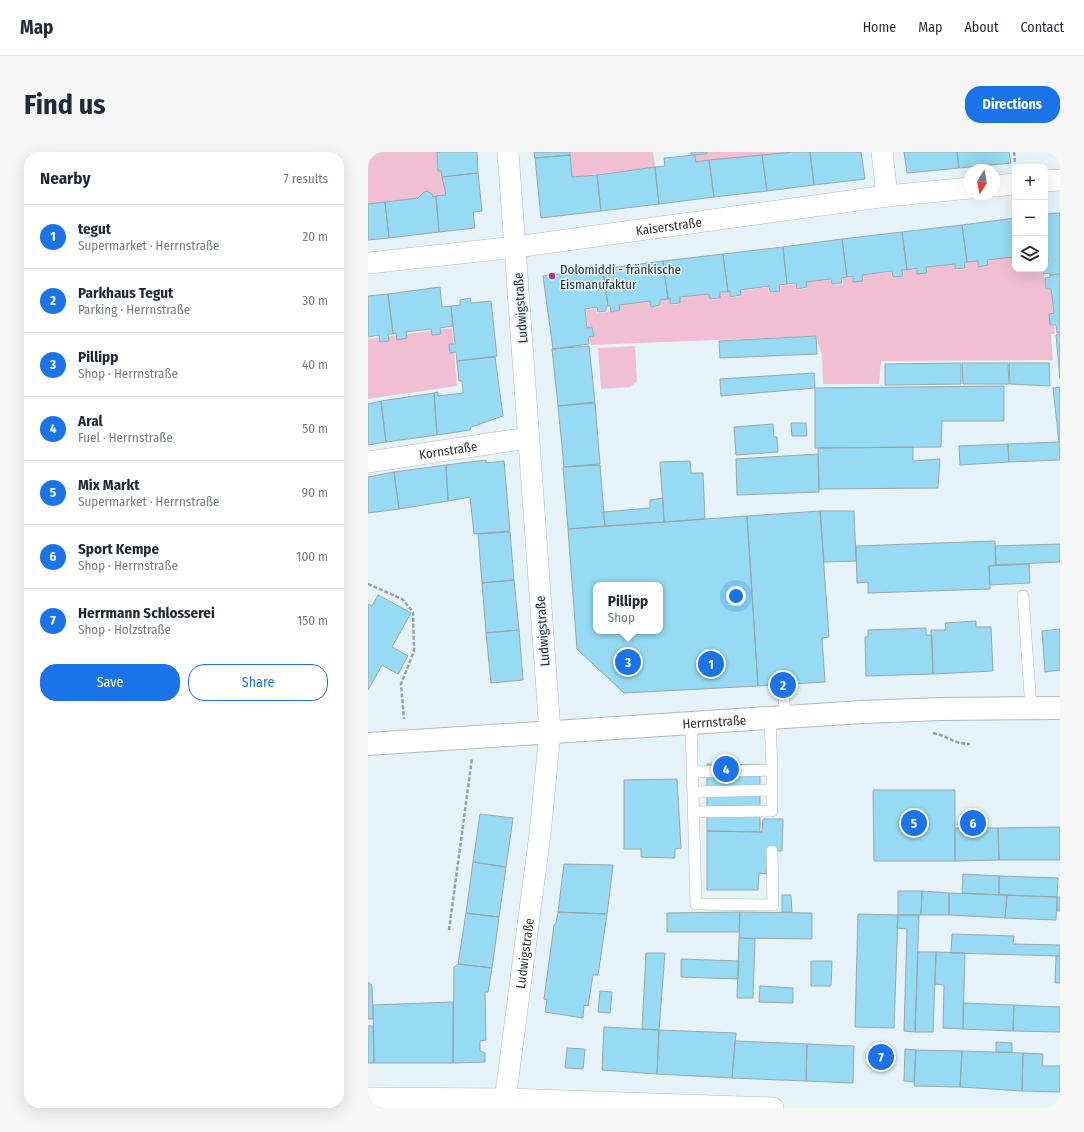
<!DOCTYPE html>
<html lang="en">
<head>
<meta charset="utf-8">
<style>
  :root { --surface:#fff; --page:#f6f6f7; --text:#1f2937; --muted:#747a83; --line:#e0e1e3; --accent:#1a73e8 }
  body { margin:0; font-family:"Fira Sans Condensed",sans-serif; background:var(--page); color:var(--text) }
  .controls { position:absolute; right:12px; top:12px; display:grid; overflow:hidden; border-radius:8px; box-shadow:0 4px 16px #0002 }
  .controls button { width:36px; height:36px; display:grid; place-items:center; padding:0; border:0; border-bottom:1px solid var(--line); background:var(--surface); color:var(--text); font:20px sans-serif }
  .compass { position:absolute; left:596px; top:12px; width:36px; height:36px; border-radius:50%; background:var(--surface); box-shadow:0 4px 16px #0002; rotate:191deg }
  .you { position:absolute; left:368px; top:444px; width:14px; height:14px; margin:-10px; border:3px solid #fff; border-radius:50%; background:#1a73e8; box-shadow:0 0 0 6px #1a73e833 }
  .badge { display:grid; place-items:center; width:26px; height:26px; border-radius:50%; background:var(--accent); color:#fff; font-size:13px; font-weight:700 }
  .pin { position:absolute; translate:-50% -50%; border:2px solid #fff; box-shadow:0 1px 4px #0006 }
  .popup { position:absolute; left:225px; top:430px; width:70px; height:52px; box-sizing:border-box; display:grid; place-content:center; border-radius:8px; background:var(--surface); filter:drop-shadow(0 1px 3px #0005); font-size:13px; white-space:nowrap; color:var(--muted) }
  .popup b { font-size:15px; color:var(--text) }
  .popup::after { content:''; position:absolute; left:50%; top:100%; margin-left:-8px; border:8px solid transparent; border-top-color:var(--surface) }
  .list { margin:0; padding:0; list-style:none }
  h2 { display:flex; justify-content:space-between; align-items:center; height:52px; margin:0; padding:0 16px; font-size:17px }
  h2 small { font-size:13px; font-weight:400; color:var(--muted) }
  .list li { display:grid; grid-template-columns:26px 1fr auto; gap:12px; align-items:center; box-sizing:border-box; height:64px; padding:0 16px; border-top:1px solid var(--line) }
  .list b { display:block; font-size:15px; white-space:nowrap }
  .list p { margin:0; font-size:13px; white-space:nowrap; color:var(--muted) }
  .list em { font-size:13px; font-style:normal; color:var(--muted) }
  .actions { display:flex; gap:8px; padding:12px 16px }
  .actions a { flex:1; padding:9px 0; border:1px solid var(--accent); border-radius:16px; text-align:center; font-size:14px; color:var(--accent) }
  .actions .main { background:var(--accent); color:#fff }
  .icon { flex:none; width:22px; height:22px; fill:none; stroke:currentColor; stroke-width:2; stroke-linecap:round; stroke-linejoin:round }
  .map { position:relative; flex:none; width:692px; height:956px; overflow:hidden; border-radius:16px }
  header { display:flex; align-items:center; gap:24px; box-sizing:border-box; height:56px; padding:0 20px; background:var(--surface); border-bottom:1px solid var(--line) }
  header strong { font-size:19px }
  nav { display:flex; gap:22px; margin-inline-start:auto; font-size:14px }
  .intro { display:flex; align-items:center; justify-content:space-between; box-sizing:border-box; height:96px; padding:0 24px }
  h1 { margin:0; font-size:28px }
  .button { padding:10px 18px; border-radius:16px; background:var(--accent); color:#fff; font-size:14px; font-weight:700 }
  main { display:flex; gap:24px; padding:0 24px }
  aside { flex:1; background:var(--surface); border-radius:16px; box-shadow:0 4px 16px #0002 }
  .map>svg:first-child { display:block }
  .green { fill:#f0bfd4 }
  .building { fill:#96daf3; stroke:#99a6ab; fill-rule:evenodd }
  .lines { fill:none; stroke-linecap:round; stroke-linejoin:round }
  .service-casing { stroke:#adbabf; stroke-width:12 }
  .minor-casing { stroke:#adbabf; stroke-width:22 }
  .tertiary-casing { stroke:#adbabf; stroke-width:24 }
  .path { stroke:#96a0a3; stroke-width:2.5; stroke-dasharray:4 2; stroke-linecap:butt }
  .service { stroke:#fff; stroke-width:11 }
  .minor { stroke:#fff; stroke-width:21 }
  .tertiary { stroke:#fff; stroke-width:22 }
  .poi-dot { fill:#b33078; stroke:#e5f3f8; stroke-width:1.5 }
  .labels { text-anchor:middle; stroke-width:3; stroke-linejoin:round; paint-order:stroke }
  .street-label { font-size:13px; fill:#2c3133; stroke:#e5f3f8 }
  .poi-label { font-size:13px; fill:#2c3133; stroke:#e5f3f8; text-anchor:start }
</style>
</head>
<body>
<header>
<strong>Map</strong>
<nav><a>Home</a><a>Map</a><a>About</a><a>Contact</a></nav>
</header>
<div class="intro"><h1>Find us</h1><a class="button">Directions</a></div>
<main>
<aside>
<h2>Nearby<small>7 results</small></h2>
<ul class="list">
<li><span class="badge">1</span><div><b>tegut</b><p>Supermarket · Herrnstraße</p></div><em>20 m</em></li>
<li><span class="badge">2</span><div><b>Parkhaus Tegut</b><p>Parking · Herrnstraße</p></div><em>30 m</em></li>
<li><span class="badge">3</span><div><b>Pillipp</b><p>Shop · Herrnstraße</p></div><em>40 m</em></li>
<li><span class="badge">4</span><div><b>Aral</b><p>Fuel · Herrnstraße</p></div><em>50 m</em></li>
<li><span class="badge">5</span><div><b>Mix Markt</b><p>Supermarket · Herrnstraße</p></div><em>90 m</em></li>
<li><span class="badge">6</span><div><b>Sport Kempe</b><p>Shop · Herrnstraße</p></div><em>100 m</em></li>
<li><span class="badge">7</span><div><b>Herrmann Schlosserei</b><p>Shop · Holzstraße</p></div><em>150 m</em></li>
</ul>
<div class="actions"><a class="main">Save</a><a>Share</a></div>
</aside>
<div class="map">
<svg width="692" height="956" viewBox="0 0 692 956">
  <rect width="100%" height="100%" fill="#e5f3f8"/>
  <path class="green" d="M0 0H69L70 19H73L78 43 65 45 64 42 59 39 50 46 0 52Z
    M202 0H285L287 15 204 25Z
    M339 0H426L328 10 327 3 339 2Z
    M646 105 647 117H675L678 138 683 137 685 161 681 162 682 174H686L687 182H683L685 208 513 209 511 232H455L454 204 448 184 223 193 221 185 226 184 225 175H220L218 158 228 156 229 161 252 159V153L282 149 283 155 293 154 292 148 301 147 302 153 312 152V146L341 142 342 148 352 147V141L361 140 362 146 373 144V139L400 135 401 141 413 139 412 134 428 132 429 138 439 136V130L462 128 464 133 475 132 474 126 484 125 485 130 496 129 495 123 523 120 524 126 536 124 535 119 548 117 549 122 559 121V115L586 112 587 118 597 117V111L609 109 610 115 620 114V108Z
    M84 176 89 234 0 247V187Z
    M267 194 269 229 262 235 233 237 230 196Z"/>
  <path class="building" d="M69 0H109L110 21 74 25 73 19H70Z
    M166 0H202V3L167 6Z
    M323 0H339V2L323 3Z
    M426 0H442L446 33 399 39 394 3Z
    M442 0H493L497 27 446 33Z
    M536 0H589L591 16 539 21Z
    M589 0H641L643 11 591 16Z
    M202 3 204 25 229 23 233 59 173 66 167 6Z
    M327 3 328 10 341 8 346 45 291 52 287 15 297 14 296 6Z
    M394 3 399 39 346 45 341 8Z
    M287 15 291 52 233 59 229 23Z
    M110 21 114 59 105 60 107 76 71 80 68 44 78 43 74 25Z
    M59 39 64 42 65 45 68 44 71 80 21 86 17 50 50 46 56 40Z
    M17 50 21 86 0 88V52Z
    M692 61V122L682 123 681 121 676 122 675 117H677V111L680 110 679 100 677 101V62Z
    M647 66V109L646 105 619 108 620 113 610 115V109L599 110 594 73Z
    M594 73 599 110 596 111 597 116 587 117V112L558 115 559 121 549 122V116L539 118 534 80Z
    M534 80 539 118H534L535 124 525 125 524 119 494 123 495 129 485 130V124L479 125 474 87Z
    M474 87 479 125 473 126 474 131 464 132 463 127 438 130 439 135 429 137 428 131 419 132 415 95Z
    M415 95 419 132 411 133 412 139 402 140 401 134 372 138 373 143 362 145V139L360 140 355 102Z
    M355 102 360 140H352V146L342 147 341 142 312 145V151L302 152V146L300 147 295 109Z
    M295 109 300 147 292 148V153L283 155 282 149 251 153 252 158 243 160 242 154H240L235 117Z
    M235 117 240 154H238V159L230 160 229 155 217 157 219 176 224 175 226 184 220 185 221 192 185 197 175 124Z
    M692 122V181H689L688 173H682L681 162 686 161 683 137H678L677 126 682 125V123Z
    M72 135 74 155 83 154 85 174 72 176 73 182 64 183 63 177 38 180 39 186 29 188 28 181 25 182 20 142Z
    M20 142 25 182H20L21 189 12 190 11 183 0 185V144Z
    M102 146 103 151 123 149 129 204 89 209 88 200 82 201 81 192H87L83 154 92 153V148Z
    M692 182V227L688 183Z
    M448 184 449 202 352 206 351 189Z
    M221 194 227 250 190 254 184 197Z
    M127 205 135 264 103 275 102 278 69 283 66 241 70 240V244L95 241 94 229H91L89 209Z
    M593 211V232L517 233V212Z
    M594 211H640L641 232H595Z
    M641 211H681L682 234 642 232Z
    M446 221 447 236 353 244 352 227Z
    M636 234V269H574L573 295 447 296V236Z
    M692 235V290H691L685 236Z
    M66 241 69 283 18 290 13 249Z
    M13 249 18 290 0 293V252Z
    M227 251 232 312 196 315 190 254Z
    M423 271H438L439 284H424Z
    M405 272 406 285H409L410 300 368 303 366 275Z
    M691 290 692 308 641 310 640 292Z
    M640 292 641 310 592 313 591 294Z
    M545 295V309L572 307 570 336 451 337 450 296Z
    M450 302 451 340 369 343 368 307Z
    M118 308V311L136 309 142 379 106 382 102 345 80 349 78 313Z
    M322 309 323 321H335L337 367 296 370 292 310Z
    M78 313 80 349 31 357 26 320Z
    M232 313 237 374 200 377 195 315Z
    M26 320 31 357 0 361V325Z
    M295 346 296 370 237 374 235 360 282 356V348Z
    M452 359H486L488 409 456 410Z
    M452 359 461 485 454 486 457 530 390 534 379 364Z
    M379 364 390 534 256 541 209 497 200 377ZM228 433H292V479H228Z
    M142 380 146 428 114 431 110 382Z
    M627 389 628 413 621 414 622 437 500 441V430L489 431 488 394Z
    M692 392V410L628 413 627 394Z
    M661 412 662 431 622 433 621 414Z
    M146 428 151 478 118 481 114 431Z
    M10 443 43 461 24 495 40 504 30 522 14 513 0 538V452L4 454Z
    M608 469V475H623L625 519 565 522 563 478H578L577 471Z
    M558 476V483H564L565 522 498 524 497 485H500V478Z
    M692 477V518L677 520 674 479Z
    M151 478 155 528 123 531 118 481Z
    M339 612 392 613V680L339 679Z
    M309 627 313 696 307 697V706L273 705V697H256V628Z
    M505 638H587V709H506Z
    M112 662 145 666 138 715 105 710Z
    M395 667H415L414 699H399L398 722 391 721 390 738H339V679L394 680Z
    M692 675V708H631L630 676Z
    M587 676H630L631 708 587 709Z
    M105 710 138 715 131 765 98 761Z
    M196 712 245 713 239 762 190 760Z
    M595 722 631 724V743L594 741Z
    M631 724 690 726 689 745 631 743Z
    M530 739H554L553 763H530Z
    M554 739 581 741V763H553Z
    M581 741 639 743 637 766 581 763Z
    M414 743H423L424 760H414Z
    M639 743 689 745 688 768 637 766Z
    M689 745H692V759H689Z
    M190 760 239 762 230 823H225L220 854 216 853 215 866 177 860 179 848 176 847 186 773 188 771Z
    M372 760 371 780H299V761Z
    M372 760 444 761V787L371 786Z
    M98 761 131 765 124 816 90 812Z
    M490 762 530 763 526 876 487 875Z
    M530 763H551L547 880 536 879 539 777 529 776Z
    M584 782 646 784 645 792 692 793V804L583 801Z
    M371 786 387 787 385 846H369Z
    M550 800H568L565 880H547Z
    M568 800 597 801 595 877 575 876 576 833 567 832Z
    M278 801H297L291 878 274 877Z
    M688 804H692V831H687Z
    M313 807 371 809 370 827 313 825Z
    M443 809H464L463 834H443Z
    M90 812 124 816 120 840H117L118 888 112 889V899L117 901V910L85 911 86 815Z
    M0 830 4 833 5 867H0Z
    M392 834 425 836V851L391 850Z
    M232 839 244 840 242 861 230 860Z
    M85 850V911H6L5 853Z
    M595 851 646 853 645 879 595 877Z
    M646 853 692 855V880L645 879Z
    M0 874H5L6 911H0Z
    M236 875 291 878 289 922 234 918Z
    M291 878 368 881 364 926 289 922Z
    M367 889 439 892 438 929 364 926Z
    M628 890 644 891V900H628Z
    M439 892 486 894 485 931 438 929Z
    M199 896 217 897 215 917 197 916Z
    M537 897 548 898 546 930 536 929Z
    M548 898 594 899 592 935 546 934Z
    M594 899 655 901 654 939 592 935Z
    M655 901 675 902 674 914H692V940L654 939Z"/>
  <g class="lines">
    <g class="service-casing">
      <path id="service" d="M655 444 663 556
        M415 533 417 566
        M323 572 328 752 405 753 404 699
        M325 620 404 618 402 567
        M325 640 404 638
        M326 660 404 659V618"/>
    </g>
    <g class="minor-casing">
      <g id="minor">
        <path d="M514 0 519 44"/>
        <path d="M677 29 692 28"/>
        <path d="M626 34 647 32"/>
        <path id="s1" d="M0 111 148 95 519 44 602 36"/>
        <path id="s2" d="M0 310 160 286"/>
        <path d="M0 946 137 947 405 956"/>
        <path id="s3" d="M136 956 172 682 182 580 140 0"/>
      </g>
    </g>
    <g class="tertiary-casing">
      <g id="tertiary">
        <path id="s4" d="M0 592 494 560 573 557 692 556"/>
      </g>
    </g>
    <path class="path" d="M646 0 647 11
      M0 432 34 447 45 460 46 499 33 532 36 567
      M565 581C580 584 586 592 602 592
      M81 778 104 606"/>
    <use href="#service" class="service"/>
    <use href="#minor" class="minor"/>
    <use href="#tertiary" class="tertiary"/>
  </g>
  <circle class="poi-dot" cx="184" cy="124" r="4"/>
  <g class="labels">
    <g class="street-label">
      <text dy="5" stroke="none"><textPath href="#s1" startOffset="303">Kaiserstraße</textPath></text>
      <text transform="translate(152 156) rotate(-94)" y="5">Ludwigstraße</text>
      <text dy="5" stroke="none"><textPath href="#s2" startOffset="81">Kornstraße</textPath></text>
      <text transform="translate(174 479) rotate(-94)" y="5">Ludwigstraße</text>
      <text dy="5" stroke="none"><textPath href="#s4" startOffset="347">Herrnstraße</textPath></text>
      <text dy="5" stroke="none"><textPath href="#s3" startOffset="156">Ludwigstraße</textPath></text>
    </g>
    <g class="poi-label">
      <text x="192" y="122">Dolomiddi - fränkische<tspan x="192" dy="15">Eismanufaktur</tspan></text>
    </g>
  </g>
</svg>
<div class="controls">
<button>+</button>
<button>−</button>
<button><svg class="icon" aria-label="layers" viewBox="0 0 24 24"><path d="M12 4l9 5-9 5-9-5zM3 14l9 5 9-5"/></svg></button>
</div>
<svg class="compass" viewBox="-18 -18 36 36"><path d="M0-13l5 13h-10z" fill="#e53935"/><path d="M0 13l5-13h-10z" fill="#747a83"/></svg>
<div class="you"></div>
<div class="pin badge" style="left:343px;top:512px">1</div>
<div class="pin badge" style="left:415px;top:533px">2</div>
<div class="pin badge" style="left:260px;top:510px">3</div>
<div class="popup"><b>Pillipp</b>Shop</div>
<div class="pin badge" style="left:358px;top:617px">4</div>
<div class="pin badge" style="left:546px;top:671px">5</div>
<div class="pin badge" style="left:605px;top:671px">6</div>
<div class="pin badge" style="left:513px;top:905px">7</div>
</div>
</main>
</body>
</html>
